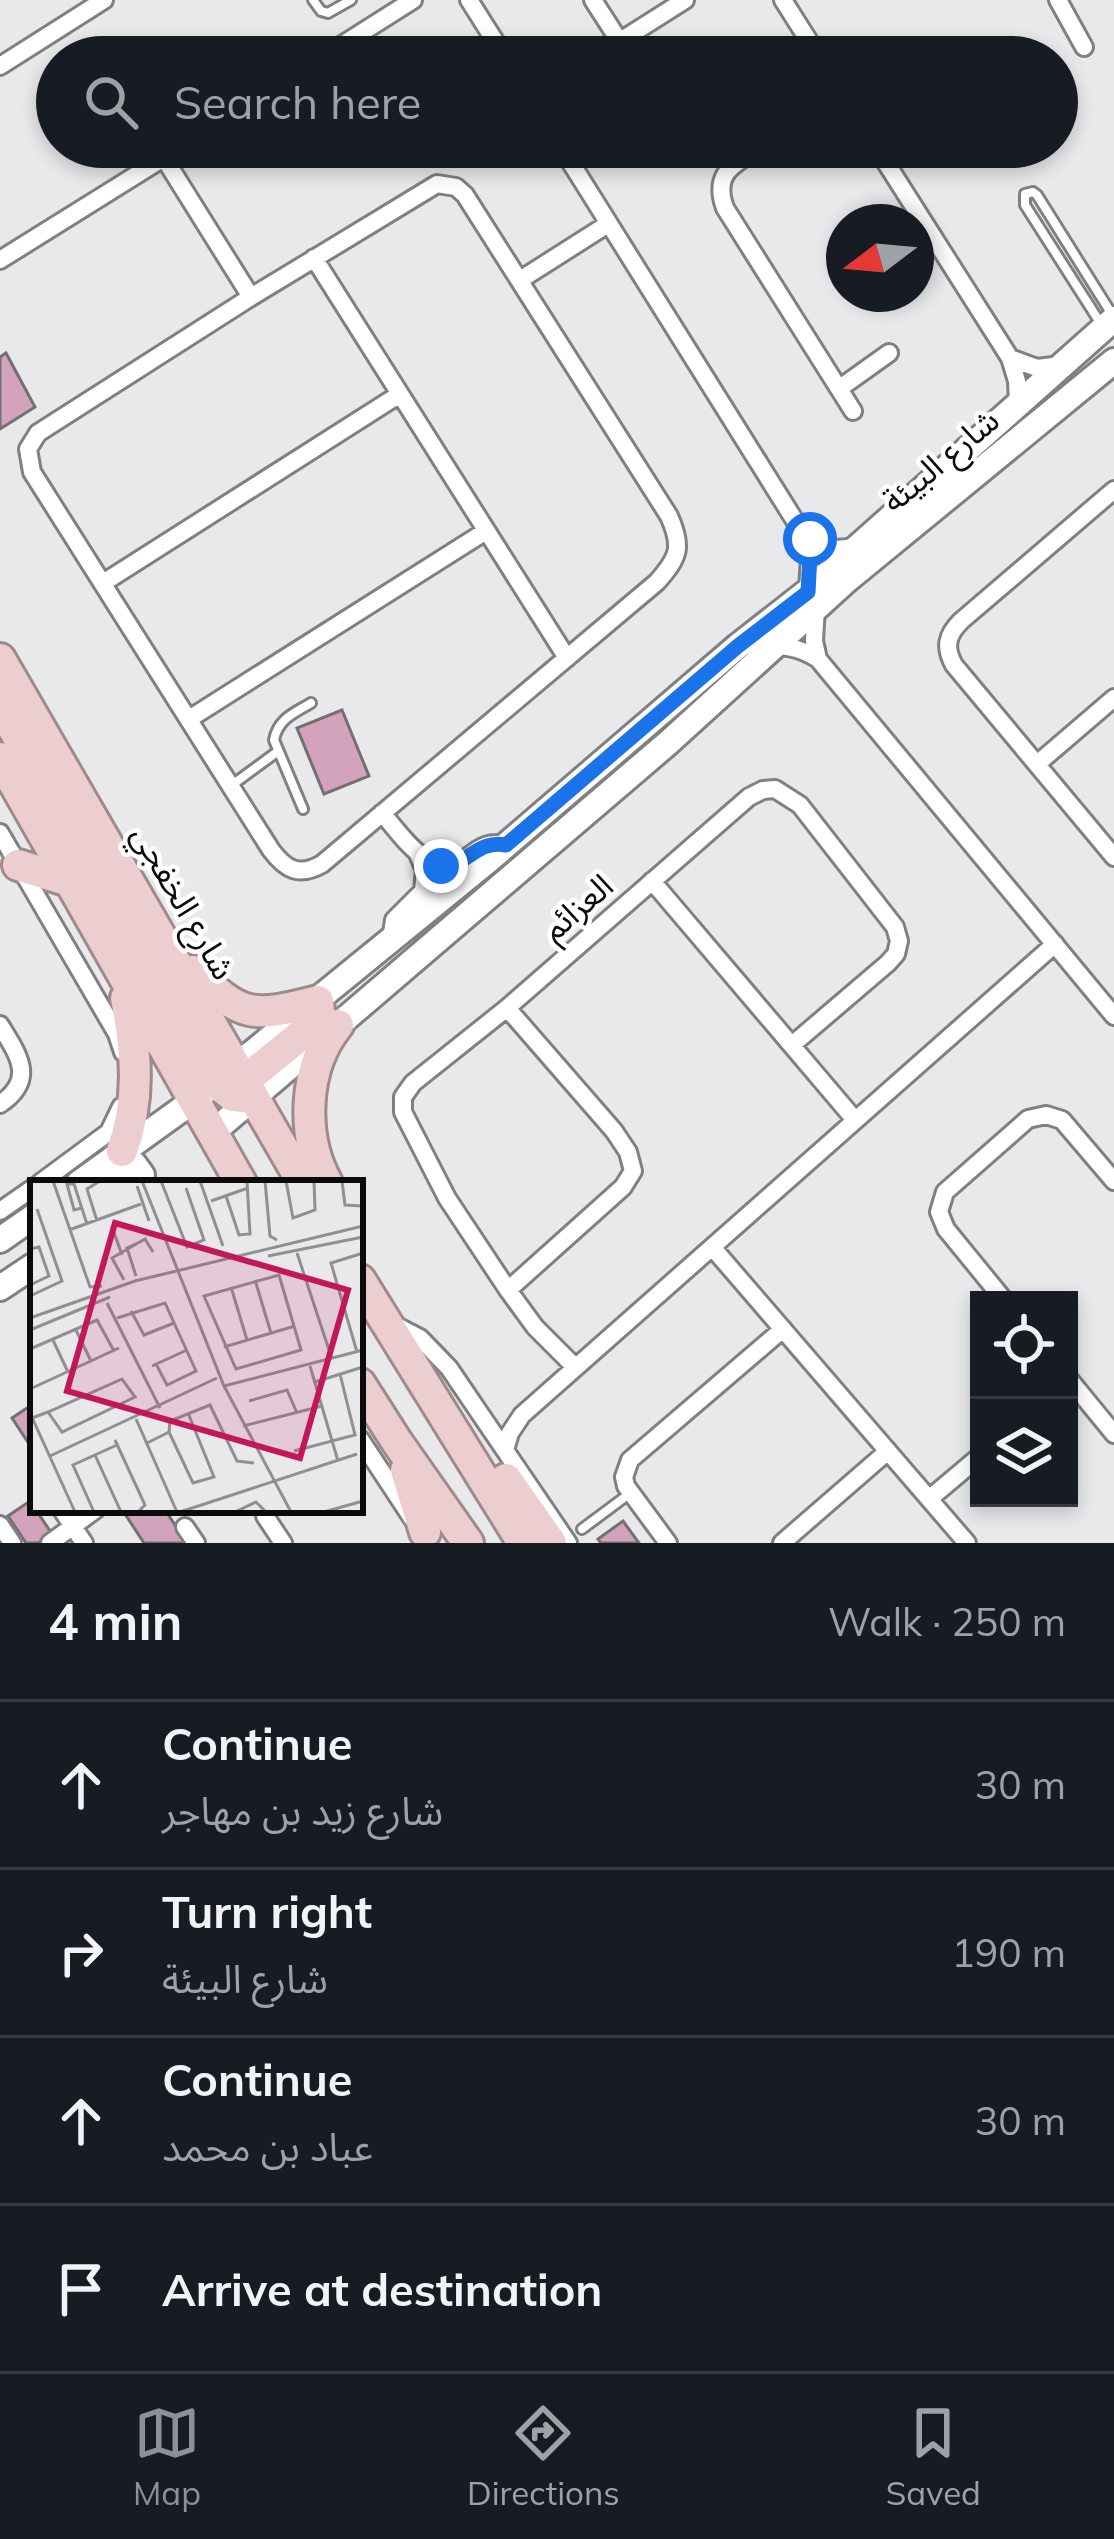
<!DOCTYPE html>
<html lang="en">
<head>
<meta charset="utf-8">
<style>
  :root { --surface:#171b24; --page:#242831; --text:#f1f3f6; --muted:#9ea1a6; --line:#363941; --accent:#8c9099 }
  body { margin:0; font-family:Mulish,"Noto Sans Arabic",sans-serif; background:var(--page); color:var(--text) }
  .controls { position:absolute; right:36px; bottom:36px; display:grid; overflow:hidden; border-radius:0px; box-shadow:0 6px 18px #0003 }
  .controls button { width:108px; height:108px; display:grid; place-items:center; padding:0; border:0; border-bottom:3px solid var(--line); background:var(--surface); color:var(--text); font:60px sans-serif }
  .compass { position:absolute; left:826px; top:204px; width:108px; height:108px; border-radius:50%; background:var(--surface); box-shadow:0 6px 18px #0003; rotate:254deg }
  .stop { position:absolute; width:36px; height:36px; margin:-27px; border:9px solid #1a73e8; border-radius:50%; background:#fff }
  .stop.end { background:#1a73e8; border-color:#fff; box-shadow:0 3px 12px #0008 }
  .list { margin:0; padding:0; list-style:none }
  h2 { display:flex; justify-content:space-between; align-items:center; height:156px; margin:0; padding:0 48px; font-size:51px }
  h2 small { font-size:39px; font-weight:400; color:var(--muted) }
  .list li { display:grid; grid-template-columns:78px 1fr auto; gap:36px; align-items:center; box-sizing:border-box; height:168px; padding:0 48px; border-top:3px solid var(--line) }
  .list b { display:block; font-size:45px; white-space:nowrap }
  .list p { margin:0; font-size:39px; white-space:nowrap; color:var(--muted) }
  .list em { font-size:39px; font-style:normal; color:var(--muted) }
  .icon { flex:none; width:66px; height:66px; fill:none; stroke:currentColor; stroke-width:2; stroke-linecap:round; stroke-linejoin:round }
  .map { position:relative; flex:none; width:1114px; height:1543px; overflow:hidden }
  .search { position:absolute; background:var(--surface); box-shadow:0 6px 18px #0003; left:36px; right:36px; top:36px; height:132px; display:flex; align-items:center; gap:30px; box-sizing:border-box; padding:0 42px; border-radius:66px; color:var(--muted); font-size:45px }
  .sheet { height:828px; background:var(--surface) }
  nav { display:flex; justify-content:space-around; align-items:center; box-sizing:border-box; height:168px; border-top:3px solid var(--line); background:var(--surface); font-size:33px; color:var(--muted) }
  nav a { display:grid; justify-items:center; gap:6px }
  nav .on { color:var(--accent) }
  .map>svg:first-child { display:block }
  .building { fill:#d3a3be; stroke:#737071; stroke-width:3 }
  .lines { fill:none; stroke-linecap:round; stroke-linejoin:round }
  .lane-casing { stroke:#808082; stroke-width:14 }
  .street-casing { stroke:#808082; stroke-width:22 }
  .secondary-casing { stroke:#808082; stroke-width:30 }
  .highway-casing { stroke:#9e8a8b; stroke-width:36 }
  .lane { stroke:#fff; stroke-width:8 }
  .street { stroke:#fff; stroke-width:16 }
  .secondary { stroke:#fff; stroke-width:24 }
  .highway { stroke:#edced0; stroke-width:30 }
  .route { stroke:#1a73e8; stroke-width:15 }
  .labels { text-anchor:middle; stroke-width:9; stroke-linejoin:round; paint-order:stroke }
  .street-label { font-size:33px; fill:#0b0b0c; stroke:#fff }
  .inset-road { fill:none; stroke:#909092; stroke-width:3 }
  .view { fill:#c2185b; fill-opacity:0.15; stroke:#c2185b; stroke-width:6 }
  .inset-edge { fill:none; stroke:#0b0b0c; stroke-width:6 }
</style>
</head>
<body>
<div class="map">
<svg width="1114" height="1543" viewBox="0 0 1114 1543">
  <rect width="100%" height="100%" fill="#e9e9eb"/>
  <path class="building" d="M6 353 35 407 0 429V357Z
    M342 710 369 776 324 794 297 728Z
    M33 1404V1450L12 1418Z
    M30 1501 33 1510H36L52 1534 38 1543H26L8 1516Z
    M131 1510H165L187 1543H144L125 1514Z
    M623 1521 639 1543H601L598 1539Z"/>
  <g class="lines">
    <g class="lane-casing">
      <path id="lane" d="M313 0 321 11 328 13 351 0
        M1101 324 1025 205V194L1033 192 1037 195 1113 316
        M232 785 277 752
        M303 809 274 740C278 719 294 713 311 703
        M582 1529 629 1494"/>
    </g>
    <g class="street-casing">
      <path id="street" d="M469 0 505 57
        M593 0 620 42
        M783 0 819 57
        M1058 0 1084 47
        M323 57 413 0
        M595 57 685 0
        M0 66 104 0
        M561 147 802 532 810 555 808 591
        M761 147C735 164 712 172 725 208L853 411
        M876 147 1010 358 1017 381 1018 405
        M164 158 251 297
        M437 184 456 187 465 195 669 516C683 547 679 557 657 582L322 864C299 877 286 870 271 850L32 472 28 449 38 433 251 297Z
        M314 258 567 658
        M0 260 181 147
        M520 280 608 224
        M1010 358 1037 368 1061 365
        M840 388 889 353
        M1114 490 961 621C947 635 944 647 954 665L1114 857
        M803 533C819 548 835 552 856 546
        M103 583 400 394
        M816 606 814 641 818 659
        M771 646C790 646 802 649 818 659L1114 1016
        M189 719 486 531
        M1037 764 1114 698
        M382 813C404 838 432 884 469 856 482 846 489 842 506 845
        M0 833 117 1034 123 1052
        M652 881 855 1120
        M391 940 394 920 423 891 425 870 418 854
        M507 1008 614 1131 628 1152 633 1171 623 1187 508 1290
        M0 1025C18 1055 37 1079 0 1104
        M40 1183 109 1132 121 1107
        M0 1211 33 1188
        M712 1247 967 1543
        M1004 1300 946 1229 939 1212 945 1192 1028 1119 1046 1115 1062 1120 1114 1181
        M389 1322 420 1338 449 1368 568 1543
        M575 1367 535 1327 508 1290 447 1198 403 1112V1097L413 1083 507 1008 749 797 763 790 775 789 800 805 895 927 899 941 896 954 888 963 792 1045
        M1069 1379 1114 1434
        M360 1439 412 1518
        M505 1450 510 1433 522 1415 1055 944
        M929 1499 979 1457
        M62 1510 84 1543
        M265 1516 283 1543
        M0 1525 12 1543
        M185 1527 196 1543
        M50 1543 95 1510
        M668 1543 626 1486 624 1477 630 1460 783 1329
        M782 1543 888 1451"/>
    </g>
    <g class="secondary-casing">
      <path id="secondary" d="M212 1133 669 742 847 580 1114 361
        M104 1179 122 1166 134 1164 142 1175 139 1183
        M79 1183 193 1101 490 859 738 646 807 592 1114 319
        M0 1240 33 1217
        M0 1288 33 1266"/>
    </g>
    <g class="highway-casing">
      <path id="highway" d="M0 659 303 1183
        M0 705 216 1083 233 1096 254 1098
        M0 758 241 1183
        M18 865 69 881
        M193 971C243 1018 252 1018 318 1001L319 1012 313 1025 232 1091
        M122 1151C141 1098 136 1051 126 998
        M327 1183C301 1136 303 1068 338 1025
        M360 1280 523 1543
        M360 1384 397 1442 468 1543
        M406 1470 425 1532
        M506 1479 551 1543"/>
    </g>
    <use href="#lane" class="lane"/>
    <use href="#street" class="street"/>
    <use href="#secondary" class="secondary"/>
    <use href="#highway" class="highway"/>
  </g>
  <g class="lines">
    <path class="route" d="M441 866C470 865 475 840 506 845L738 646 808 592 810 555 802 532 810 539"/>
  </g>
  <g class="labels">
    <g class="street-label">
      <text transform="translate(940 460) rotate(-40)" y="12">شارع البيئة</text>
      <text transform="translate(184 902) rotate(60)" y="12">شارع الخفجي</text>
      <text transform="translate(577 907) rotate(-41)" y="12">العزائم</text>
    </g>
  </g>
  <g transform="translate(30 1180)">
    <rect width="333" height="333" fill="#e9e9eb"/>
    <path class="inset-road" d="M23 1 60 107 72 106M112 1 194 206 261 332M131 1 157 67 174 60 156 8M170 1 193 66M235 1 240 56 247 60M256 1 263 38 285 30 284 1M312 1 315 25 333 26M107 6 119 41M196 16 209 55 220 54 217 1M181 21 218 8M52 28 44 30 37 4H44L57 44M67 41 57 9 70 1M88 44 82 47 92 75M39 50 111 24M0 69 9 67 19 96 0 105M267 73 302 179M238 76 333 57M249 95 271 170 206 189 174 116ZM106 96 97 68 110 62M94 100 82 78 115 59 123 72M225 100 241 153M201 107 217 160M0 116 32 101 7 29M77 123 130 228M101 131 114 155 144 143M0 138 105 101 333 46M87 138 135 123 166 191 137 205 126 184M45 148 61 181M0 150 80 117M22 158 38 192M194 167 265 146M0 169 67 140 84 171M327 172 301 83 333 73M122 186 157 170M280 186 308 281M285 202 333 187M194 206 333 170M0 209 89 168M219 221 257 210 267 233M0 233 45 332M2 238 18 232 92 199 105 217 32 252 18 232M106 239 147 332M213 246 292 226M139 252 163 303 184 297 158 233M85 260 115 325 108 332M117 263 139 252 140 241 180 225 207 281 224 283M264 271 325 255 310 194M65 275 91 332M20 276 187 198M64 332 43 285 87 265M150 332 327 274M205 332 226 322 236 332M294 332 333 321"/>
    <path class="view" d="M85 43 318 110 270 278 37 211Z"/>
    <rect width="333" height="333" class="inset-edge"/>
  </g>
</svg>
<div class="controls">
<button><svg class="icon" aria-label="locate" viewBox="0 0 24 24"><circle cx="12" cy="12" r="6"/><path d="M12 2v4M12 18v4M2 12h4M18 12h4"/></svg></button>
<button><svg class="icon" aria-label="layers" viewBox="0 0 24 24"><path d="M12 4l9 5-9 5-9-5zM3 14l9 5 9-5"/></svg></button>
</div>
<svg class="compass" viewBox="-18 -18 36 36"><path d="M0-13l5 13h-10z" fill="#e53935"/><path d="M0 13l5-13h-10z" fill="#9ea1a6"/></svg>
<div class="stop" style="left:810px;top:539px"></div>
<div class="stop end" style="left:441px;top:866px"></div>
<div class="search"><svg class="icon" aria-label="search" viewBox="0 0 24 24"><circle cx="10" cy="10" r="6"/><path d="M15 15l6 6"/></svg>Search here</div>
</div>
<section class="sheet">
<h2>4 min<small>Walk · 250 m</small></h2>
<ul class="list">
<li><svg class="icon" aria-label="ahead" viewBox="0 0 24 24"><path d="M12 20V5M6 11l6-6 6 6"/></svg><div><b>Continue</b><p>شارع زيد بن مهاجر</p></div><em>30 m</em></li>
<li><svg class="icon" aria-label="right" viewBox="0 0 24 24"><path d="M7 20v-9h11M14 6l5 5-5 5"/></svg><div><b>Turn right</b><p>شارع البيئة</p></div><em>190 m</em></li>
<li><svg class="icon" aria-label="ahead" viewBox="0 0 24 24"><path d="M12 20V5M6 11l6-6 6 6"/></svg><div><b>Continue</b><p>عباد بن محمد</p></div><em>30 m</em></li>
<li><svg class="icon" aria-label="arrive" viewBox="0 0 24 24"><path d="M6 21V4h12l-3 4 3 4H6"/></svg><div><b>Arrive at destination</b></div></li>
</ul>
</section>
<nav>
<a class="on"><svg class="icon" aria-label="map" viewBox="0 0 24 24"><path d="M3 6l6-2 6 2 6-2v14l-6 2-6-2-6 2zM9 4v14M15 6v14"/></svg>Map</a>
<a><svg class="icon" aria-label="directions" viewBox="0 0 24 24"><path d="M12 3l9 9-9 9-9-9zM9 14v-3h6M13 9l2 2-2 2"/></svg>Directions</a>
<a><svg class="icon" aria-label="saved" viewBox="0 0 24 24"><path d="M7 4h10v16l-5-4-5 4z"/></svg>Saved</a>
</nav>
</body>
</html>
